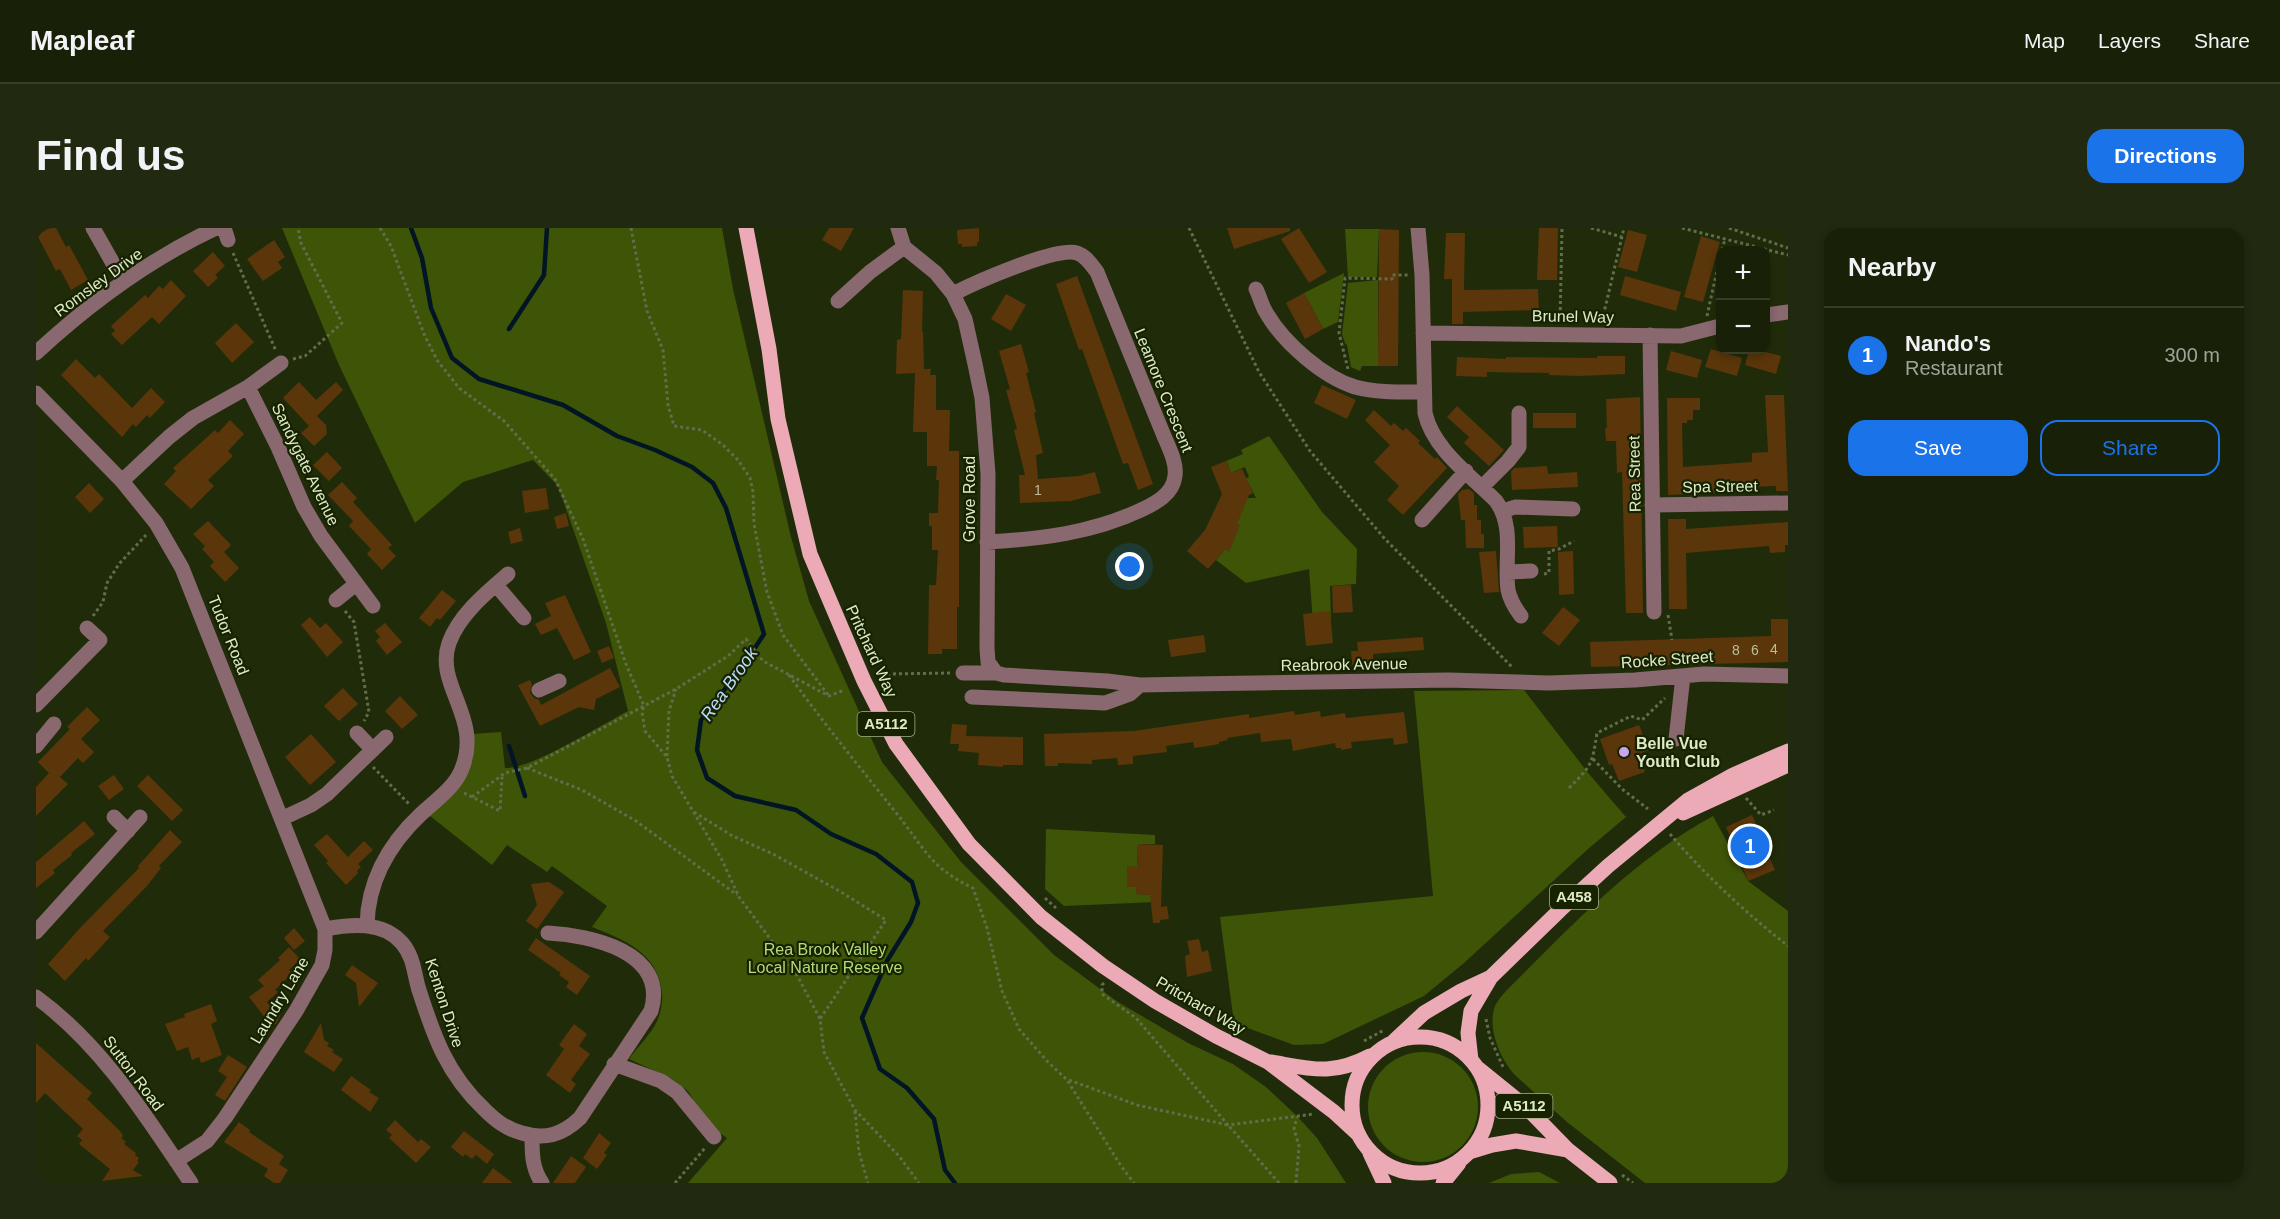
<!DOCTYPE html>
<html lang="en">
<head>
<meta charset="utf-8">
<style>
  :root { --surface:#182107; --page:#212911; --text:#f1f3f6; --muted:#9fa39b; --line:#363e28; --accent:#1a73e8 }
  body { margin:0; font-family:Arial,sans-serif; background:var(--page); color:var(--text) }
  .controls { position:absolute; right:18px; top:18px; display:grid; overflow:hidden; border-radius:12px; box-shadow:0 3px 9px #0003 }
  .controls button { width:54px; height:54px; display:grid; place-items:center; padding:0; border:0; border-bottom:2px solid var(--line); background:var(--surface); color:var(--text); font:30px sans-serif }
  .you { position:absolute; left:1094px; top:339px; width:21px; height:21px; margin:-15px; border:4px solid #fff; border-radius:50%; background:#1a73e8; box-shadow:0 0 0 9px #1a73e833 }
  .badge { display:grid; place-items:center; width:39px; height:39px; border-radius:50%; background:var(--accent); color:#fff; font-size:20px; font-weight:700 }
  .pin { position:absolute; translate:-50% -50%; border:3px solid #fff; box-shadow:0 2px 6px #0006 }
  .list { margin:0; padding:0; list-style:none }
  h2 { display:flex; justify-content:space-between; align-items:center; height:78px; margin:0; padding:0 24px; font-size:26px }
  h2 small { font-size:20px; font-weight:400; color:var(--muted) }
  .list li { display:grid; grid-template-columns:39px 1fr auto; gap:18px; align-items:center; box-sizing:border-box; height:96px; padding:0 24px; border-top:2px solid var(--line) }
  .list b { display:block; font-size:22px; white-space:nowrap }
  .list p { margin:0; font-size:20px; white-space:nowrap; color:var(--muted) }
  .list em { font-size:20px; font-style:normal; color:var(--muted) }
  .actions { display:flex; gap:12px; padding:18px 24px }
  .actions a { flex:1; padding:14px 0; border:2px solid var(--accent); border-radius:18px; text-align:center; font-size:21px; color:var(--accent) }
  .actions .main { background:var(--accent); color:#fff }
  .map { position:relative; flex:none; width:1752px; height:955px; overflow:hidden; border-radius:18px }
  header { display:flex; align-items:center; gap:36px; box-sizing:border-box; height:84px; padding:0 30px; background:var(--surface); border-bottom:2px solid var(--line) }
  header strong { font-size:28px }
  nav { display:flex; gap:33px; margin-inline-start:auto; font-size:21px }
  .intro { display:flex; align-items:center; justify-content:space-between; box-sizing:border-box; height:144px; padding:0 36px }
  h1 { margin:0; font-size:42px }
  .button { padding:15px 27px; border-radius:18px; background:var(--accent); color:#fff; font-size:21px; font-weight:700 }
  main { display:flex; gap:36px; padding:0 36px }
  aside { flex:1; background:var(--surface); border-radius:18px; box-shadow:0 3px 9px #0003 }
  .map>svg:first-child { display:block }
  .green { fill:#3e5407 }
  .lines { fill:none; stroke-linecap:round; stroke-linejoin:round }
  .stream { stroke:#021525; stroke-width:4.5 }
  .building { fill:#5a360a }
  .path { stroke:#616d4b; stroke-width:3; stroke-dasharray:3 3; stroke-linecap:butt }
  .minor { stroke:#89686f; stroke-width:15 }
  .major { stroke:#ecaab7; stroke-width:15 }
  .poi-dot { fill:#c8a5ee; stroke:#172201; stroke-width:2 }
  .labels { text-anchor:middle; stroke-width:4.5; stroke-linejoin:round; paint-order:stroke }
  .number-label { font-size:14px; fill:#bcbe99 }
  .shield { fill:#172201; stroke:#a2af8d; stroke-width:1.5 }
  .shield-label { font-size:15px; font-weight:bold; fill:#ddebc9 }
  .street-label { font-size:16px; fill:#ddebc9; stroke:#172201 }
  .poi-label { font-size:16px; font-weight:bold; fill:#ddebc9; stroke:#172201; text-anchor:start }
  .park-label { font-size:16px; fill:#b5db76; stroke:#172201 }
  .water-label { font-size:18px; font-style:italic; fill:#badbf9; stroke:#172201 }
</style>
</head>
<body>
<header>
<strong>Mapleaf</strong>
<nav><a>Map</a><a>Layers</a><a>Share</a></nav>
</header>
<div class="intro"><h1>Find us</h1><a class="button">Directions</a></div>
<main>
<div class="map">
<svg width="1752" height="955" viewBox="0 0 1752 955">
  <rect width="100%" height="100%" fill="#202c09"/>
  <path class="green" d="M246 0H686L697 61 755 309 773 373 846 534 925 634 1018 727 1082 774 1152 815 1197 836 1230 859 1261 888 1281 910 1310 955H652L691 910 678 901 665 885 652 863 636 851 593 831C601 820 612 809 619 797 624 788 627 776 626 765 622 725 589 712 556 699L571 678 516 638 511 644 471 617 456 637 394 588 414 568 436 506 465 504 469 540C496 541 565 497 592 483L570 395 522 258 497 232 427 254 379 295 303 137Z
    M1309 1H1343L1341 49H1312Z
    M1308 45 1302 94 1287 101 1268 65Z
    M1342 52V138H1326L1324 143 1315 139 1311 117 1309 115 1306 106 1312 55Z
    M1233 208 1286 284 1321 321 1320 356 1294 358 1295 392 1277 394 1273 341 1210 355 1180 332 1189 321 1192 323C1198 315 1200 282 1202 270H1220L1213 256 1199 263 1196 257 1213 249 1209 239 1195 245 1190 233 1207 226 1205 222Z
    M1488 462 1553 546 1590 589 1552 621 1428 735 1388 768 1287 816 1258 817 1198 795 1184 689 1397 668 1378 463Z
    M1677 588 1712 653 1752 683V955H1609L1531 894 1480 848C1465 833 1452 803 1458 781 1461 771 1471 762 1479 754 1540 693 1600 630 1677 588Z
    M1010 601 1119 607V616H1102L1101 639H1091V659H1100V666L1120 667V674L1028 678 1009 661Z
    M1332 879a55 55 0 1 1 110 0a55 55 0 1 1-110 0Z
    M1503 944 1524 955H1453L1475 946Z"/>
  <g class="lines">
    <path class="stream" d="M375 0 386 30 395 80 416 130 443 151 527 177 581 208 619 222 656 239 677 255 690 280 728 406 709 435 665 492 661 522 671 550 699 568 760 582 795 606 840 626 876 654 882 675 875 694 851 733 826 790 844 841 871 860 898 891 909 942 919 955
      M473 101 508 47 511 0
      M473 518 489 568"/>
  </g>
  <path class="building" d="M0 0H20L30 19 33 17 52 52 35 62 24 41 20 43 0 5Z
    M793 0H818L805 23 786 12Z
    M943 0V14H941V18L926 19V16H922L921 2Z
    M1191 0H1254V3L1198 21Z
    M1263 0 1291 44 1273 55 1245 11Z
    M1503 0H1522L1521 52H1501Z
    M1343 1 1363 2 1362 138H1342Z
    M1592 2 1611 7 1601 44 1582 39Z
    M1410 5H1429L1428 62 1502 61 1503 82 1427 84V96H1416V51H1408Z
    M1665 8 1684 14 1667 74 1648 69Z
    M238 12 249 29 242 34 246 40 227 53 211 31Z
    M177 24 189 38 179 47 182 50 172 59 157 43Z
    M1041 48 1117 256 1102 262 1092 235 1087 236 1046 121 1043 122 1020 56Z
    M1589 48 1645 64 1640 83 1584 67Z
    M135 52 150 68 123 96 116 89 86 117 75 106 79 103 75 98 109 67 112 70 123 58 127 61Z
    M867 62 887 63 886 104H887L888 141H895L894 147H900V182H914L913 223H923V379H921V421H906V426H892L893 357H900L902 322H896V298H893V285H902L903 252H900L901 238H891V204H877L879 145 860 146 861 112 865 111Z
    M1268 65 1287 101 1269 111 1250 75Z
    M970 66 990 77 975 103 955 91Z
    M200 95 218 114 196 135 179 115Z
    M985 116 993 144 990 145 1000 184 998 185 1007 225 1000 227 1002 251 1043 248 1059 244 1065 265 1035 273 984 275 983 247H989L978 202 981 201 970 162 974 161 963 123Z
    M1675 121 1706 130 1701 148 1669 139Z
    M1713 122H1722L1745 128 1740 146 1709 137Z
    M1635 123 1666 132 1661 150 1630 142Z
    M1561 128H1589V146L1543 148 1513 147V145L1451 144V149L1420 148 1421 129 1470 131V129L1561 130Z
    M40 131 59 150 63 146 96 180 115 160 129 174 114 190 111 187 100 199 97 196 86 209 25 147Z
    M263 154 280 172 300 154 307 162 281 188 290 197 291 206 278 218 265 205 273 198 247 170Z
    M1286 157 1320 172 1311 191 1278 175Z
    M1729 167H1748L1752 263H1740V258L1715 259V263L1632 267 1631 170H1664V182H1657V192H1651V195H1646L1647 239 1716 234V225L1732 224Z
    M1604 169 1607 385H1590L1586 244 1581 245 1580 213H1570L1569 200H1571L1570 171Z
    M1421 178 1468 222 1453 238 1428 215 1433 209 1411 189Z
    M1338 182 1355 198 1358 195 1367 203 1370 200 1384 213 1382 215 1399 231 1401 229 1411 240 1367 287 1351 272 1363 258 1338 234 1354 217 1329 192Z
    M1497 185H1540V200H1497Z
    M194 192 208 206 192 223 197 228 172 252 178 258 155 281 128 256 140 243 137 240 179 202 182 205Z
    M291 224 306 240 293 253 277 237Z
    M1190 233 1195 245 1206 241 1217 265 1213 267 1201 296 1204 297 1193 324 1189 321 1172 341 1151 323 1169 302 1186 266 1175 239Z
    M1511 238 1512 246 1541 244 1542 259 1476 262 1475 243 1479 240Z
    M306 254 321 270 317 274 356 317 352 320 360 328 346 342 331 326 335 321 313 298 317 293 292 267Z
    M53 255 68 271 54 285 39 269Z
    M510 260 513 281 489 285 486 263Z
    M1433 261 1438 265V277H1441V292H1445V306H1448V320H1430L1429 292H1425L1422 266 1426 262Z
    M530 285 533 298 521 301 518 289Z
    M1632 291H1650V301L1752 294V317H1749V324L1734 325 1733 318 1650 325 1651 381H1633Z
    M172 293 195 317 188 324 203 340 189 354 174 338 178 334 166 321 169 318 157 306Z
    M1521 298 1522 319 1488 320 1487 299Z
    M484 300 487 313 475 316 472 304Z
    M1460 323 1463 364 1448 365 1443 324Z
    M1537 323 1538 366 1523 367 1522 324Z
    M1315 357 1317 384 1297 385 1296 358Z
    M406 362 420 373 404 392 401 390 394 399 383 390Z
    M529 367 555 424 538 432 521 400 505 407 499 396 515 388 509 375Z
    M1527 379 1544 392 1523 418 1506 405Z
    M1294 383 1297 415 1270 418 1267 386Z
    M274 389 284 400 290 395 307 414 291 429 265 397Z
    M1735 391H1752V434L1555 439 1554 414 1735 408Z
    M349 395 366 414 351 427 340 413 344 409 339 403Z
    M1168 407 1170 424 1135 429 1132 412Z
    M1387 409 1388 422 1337 426V435L1316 437 1315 423H1322L1321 414Z
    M573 418 578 430 566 435 561 423Z
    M574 440 584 459 560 471 558 482 543 479 504 498 482 457 494 452 496 456 494 465 498 470 503 472 505 477Z
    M307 460 322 476 303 493 288 478Z
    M364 468 382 487 366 501 349 483Z
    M51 479 64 492 45 511 58 524 47 535 42 530 24 549 32 556 0 588V559L13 545 2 534 34 501 31 499Z
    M1258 483 1259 487 1284 483 1285 489 1309 485 1310 490 1368 484 1372 515 1358 517 1357 510 1315 514 1316 520 1305 522V520H1300L1299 515 1257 523 1255 511 1225 514 1224 505 1191 510 1192 512 1183 514V516L1172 518 1158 520 1157 514 1130 518 1131 524 1097 528V536L1082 537 1081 530 1056 532V536L1022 535V538H1009L1008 506 1098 503 1213 486V490Z
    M916 496 931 497 930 508 987 509V537H967V539L942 537 943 525 922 523 923 516H914Z
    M1603 497 1613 522 1603 526 1609 544 1583 553 1576 536 1573 537 1564 511Z
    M275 506 300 534 274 557 249 529Z
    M78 547 88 561 73 572 62 558Z
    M112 547 147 582 136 593 101 558Z
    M1716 587 1733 623 1731 624 1739 642 1712 653 1690 599Z
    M48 593 59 606 35 625 36 627 17 642 19 645 0 660V634Z
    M134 602 146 614 123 638 125 640 111 658 67 703 74 709 52 733 50 730 29 753 12 736 45 699 103 640 102 638Z
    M291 606 312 629 328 613 337 622 322 636 325 639 321 643 322 645 310 657 290 635 292 633 278 617Z
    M1102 616 1127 617 1125 679 1131 678 1133 691 1124 692V695H1117L1114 667 1100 666V659H1091V638L1101 639Z
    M513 654 528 664 501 701 490 693 501 677 495 656Z
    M258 700 269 713 258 722 248 710Z
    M500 710 554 748 541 767 530 759 533 754 523 747 525 745 492 722Z
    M1163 711 1166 724 1172 722 1176 743 1151 749 1149 728 1154 726 1151 713Z
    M253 719 264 731 253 742 256 745 239 762 242 764 231 774 244 788 240 796 233 795 213 769 228 758 222 752 244 732 242 730Z
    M316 737 342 755 323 779 320 755 309 747Z
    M175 776 181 793 175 796 186 827 165 835 163 829 156 832 152 819 141 823 129 796 149 789 148 786Z
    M285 795 288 812 293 815 291 818 298 822 296 824 307 831 298 844 268 824Z
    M538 796 551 806 543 818 554 826 535 852 540 856 534 865 510 847 528 821 523 817Z
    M0 815 56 865 51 871 84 903 87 908 85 910 90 914 88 916 100 925 99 927 103 930 101 933 103 934 97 942 107 948 66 953 74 941 43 916 46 912 41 908 47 901 9 865 0 875Z
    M192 827 211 839 189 873 179 867 191 849 182 843Z
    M315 848 335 862 333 864 343 870 334 884 305 862Z
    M359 892 382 914 385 911 395 919 380 935 353 910 356 907 350 902Z
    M203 894 214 902 213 904 248 928 243 936 252 942 244 955H238L228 948 232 941 188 914Z
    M428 903 458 926 451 936 440 927 436 931 429 926 427 929 415 919Z
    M563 905 575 915 568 925 571 927 561 941 547 930Z
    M535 928 550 939 539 955H517Z
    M457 940 477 955H446Z"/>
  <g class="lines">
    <path class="path" d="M344 0 355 18 388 106 401 132 423 160 468 193 519 251 547 311 590 436 608 478 606 484 609 503 631 529 636 548 686 632 703 669 761 747 784 791 788 824 819 882 863 928 883 955
      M595 0 611 83 627 122 632 177 638 198 666 202 687 217 702 232 714 250 717 264 718 296 731 364 747 407 793 468
      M1153 0 1223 144 1274 223 1349 311 1476 439
      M1555 0 1586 9
      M1646 0 1752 27
      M1693 0 1752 20
      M1686 22 1689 11
      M197 25 240 123
      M1671 88 1684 29
      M1566 93 1588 0
      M1524 94 1526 0
      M257 131 269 128 306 95 265 15 262 0
      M1312 141 1303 105 1309 50 1356 51V47H1372
      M1508 346 1513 345V323L1523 321 1538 313
      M309 383 318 394 333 484 328 493
      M1632 387 1636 412
      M57 388 67 374 71 355 83 336 110 307
      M851 446 915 445
      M753 447C786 493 822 537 857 581 887 617 892 639 937 660L951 700 966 763 983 801 1011 833 1031 852 1085 938 1098 955
      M848 461 855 446
      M631 528 633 483 640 461
      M1557 531 1586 561 1612 581
      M337 539 374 577
      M491 540 546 562 600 593 701 667
      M1533 560C1556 537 1556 537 1561 505L1595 488 1606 492 1629 470
      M428 565 464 583 466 549
      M436 569 469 545 491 540 640 461 692 428 710 411 727 433 793 468 808 462
      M1710 570 1725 587 1738 582
      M658 584 695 607 739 627 805 664 850 692 784 791
      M1634 606C1669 647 1710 685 1752 718
      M1009 670 1020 680
      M1068 755 1066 757V766L1100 790 1192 897 1278 886
      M1450 791 1454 810 1468 841
      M1328 813 1348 802
      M1033 852 1101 877 1192 897 1243 955
      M819 883 823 924 832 955
      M1586 947 1597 955
      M639 955 669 920
      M1260 955 1263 918 1258 901 1261 889"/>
    <path class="minor" d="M57 0 87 53
      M188 0 192 12
      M862 0 868 19 900 45 917 66 929 91 939 136 946 170 952 246 951 420 952 434 960 445
      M1382 0 1386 47 1389 185C1397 221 1434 247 1460 273 1479 299 1468 332 1472 362 1474 372 1479 380 1485 388
      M1220 61C1224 69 1226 79 1231 86 1248 115 1287 149 1319 159 1342 165 1365 164 1388 164
      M917 66C938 55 1021 18 1041 25 1050 28 1055 36 1061 44L1128 208C1133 220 1141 235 1139 248 1137 266 1120 275 1105 282 1056 305 1005 311 951 314
      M802 73 834 44 868 19
      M1730 87 1752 84
      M1387 105 1645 108 1684 98
      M1614 107 1618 384
      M0 125C54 75 114 31 180 0
      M212 159 242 219 268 279 285 308 337 378
      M0 165 86 253 120 295 146 340 289 701V722L286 737 260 783 189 890 171 913 140 933
      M86 253 133 209 157 190 212 159 245 135
      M1446 259 1472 233 1483 219V185
      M1616 277 1752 275
      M1467 283 1479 279 1537 281
      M1386 292 1430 243
      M1472 344 1495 343
      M460 357 488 390
      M300 372 320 356
      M927 445H960L968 447 1071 453 1104 457 1156 456 1412 452 1513 455 1599 452 1668 446 1752 448
      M503 462 523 453
      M936 469 1069 475 1094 466 1104 457
      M0 477 64 412 51 400
      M321 505 337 522
      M1640 511 1647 448
      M0 518 18 496
      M78 589 92 603
      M247 590 275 577 291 566 350 509
      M331 697C332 653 353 616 385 586 400 572 417 561 425 543 448 490 398 458 413 415 423 387 450 365 472 346
      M289 701C315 696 347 693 366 715 378 729 378 746 383 762 398 809 411 846 448 881 459 892 470 901 486 905 509 912 526 907 544 890L615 783C633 724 554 707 512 705
      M0 704 104 589
      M0 769C66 817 110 888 155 955
      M578 836 625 853 641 864 678 909
      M496 908C496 926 496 940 506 955"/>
    <path class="major" d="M710 0 733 121 742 191 774 326 828 453 860 516 933 616 1005 689 1067 738 1119 773 1180 808 1232 834 1298 884 1323 907
      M1647 585 1752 537
      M1316 877a68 68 0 1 1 136 0a68 68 0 1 1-136 0Z
      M1358 813 1388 785 1425 763 1455 749
      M1435 832 1432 805 1435 783 1455 749 1524 682 1572 638 1652 572 1697 547 1752 523
      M1235 834C1276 841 1296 848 1334 828
      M1443 841 1491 880 1532 922 1574 955
      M1433 924 1456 917 1480 913 1532 922
      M1334 925 1348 955
      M1407 955 1423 935"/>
  </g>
  <circle class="poi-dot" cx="1588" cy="524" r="6"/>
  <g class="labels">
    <g class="number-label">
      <text x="1002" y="267">1</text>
      <text x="1738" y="426">4</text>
      <text x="1700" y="427">8</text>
      <text x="1719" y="427">6</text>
    </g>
    <g class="shield">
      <rect x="821.5" y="484" width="57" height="24" rx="4.5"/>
      <rect x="1514" y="657" width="48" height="24" rx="4.5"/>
      <rect x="1459.5" y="866" width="57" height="24" rx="4.5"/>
    </g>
    <g class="shield-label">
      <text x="850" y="501">A5112</text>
      <text x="1538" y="674">A458</text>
      <text x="1488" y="883">A5112</text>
    </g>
    <g class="street-label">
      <text transform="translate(62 54) rotate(-36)" y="6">Romsley Drive</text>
      <text transform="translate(1537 88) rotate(1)" y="6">Brunel Way</text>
      <text transform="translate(1128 162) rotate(68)" y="6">Leamore Crescent</text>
      <text transform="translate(270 236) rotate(64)" y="6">Sandygate Avenue</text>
      <text transform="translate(1598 246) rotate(-91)" y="6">Rea Street</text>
      <text transform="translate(1684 258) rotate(-1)" y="6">Spa Street</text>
      <text transform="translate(933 271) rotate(-90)" y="6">Grove Road</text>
      <text transform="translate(193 407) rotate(68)" y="6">Tudor Road</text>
      <text transform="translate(836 423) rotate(65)" y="6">Pritchard Way</text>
      <text transform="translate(1631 431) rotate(-4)" y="6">Rocke Street</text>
      <text transform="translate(1308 436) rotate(-1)" y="6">Reabrook Avenue</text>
      <text transform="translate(243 772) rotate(-59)" y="6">Laundry Lane</text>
      <text transform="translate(409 775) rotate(72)" y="6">Kenton Drive</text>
      <text transform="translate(1165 777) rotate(30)" y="6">Pritchard Way</text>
      <text transform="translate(98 845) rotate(53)" y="6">Sutton Road</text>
    </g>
    <g class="poi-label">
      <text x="1600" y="521">Belle Vue<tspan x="1600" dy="18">Youth Club</tspan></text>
    </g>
    <g class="park-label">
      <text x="789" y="727">Rea Brook Valley<tspan x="789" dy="18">Local Nature Reserve</tspan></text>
    </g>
    <g class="water-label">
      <text transform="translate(693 456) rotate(-55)" y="6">Rea Brook</text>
    </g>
  </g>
</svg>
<div class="controls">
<button>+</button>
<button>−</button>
</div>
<div class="you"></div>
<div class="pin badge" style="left:1714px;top:618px">1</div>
</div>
<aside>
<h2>Nearby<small></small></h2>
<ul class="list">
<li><span class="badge">1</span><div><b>Nando's</b><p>Restaurant</p></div><em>300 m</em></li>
</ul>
<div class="actions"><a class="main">Save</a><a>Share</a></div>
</aside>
</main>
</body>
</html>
